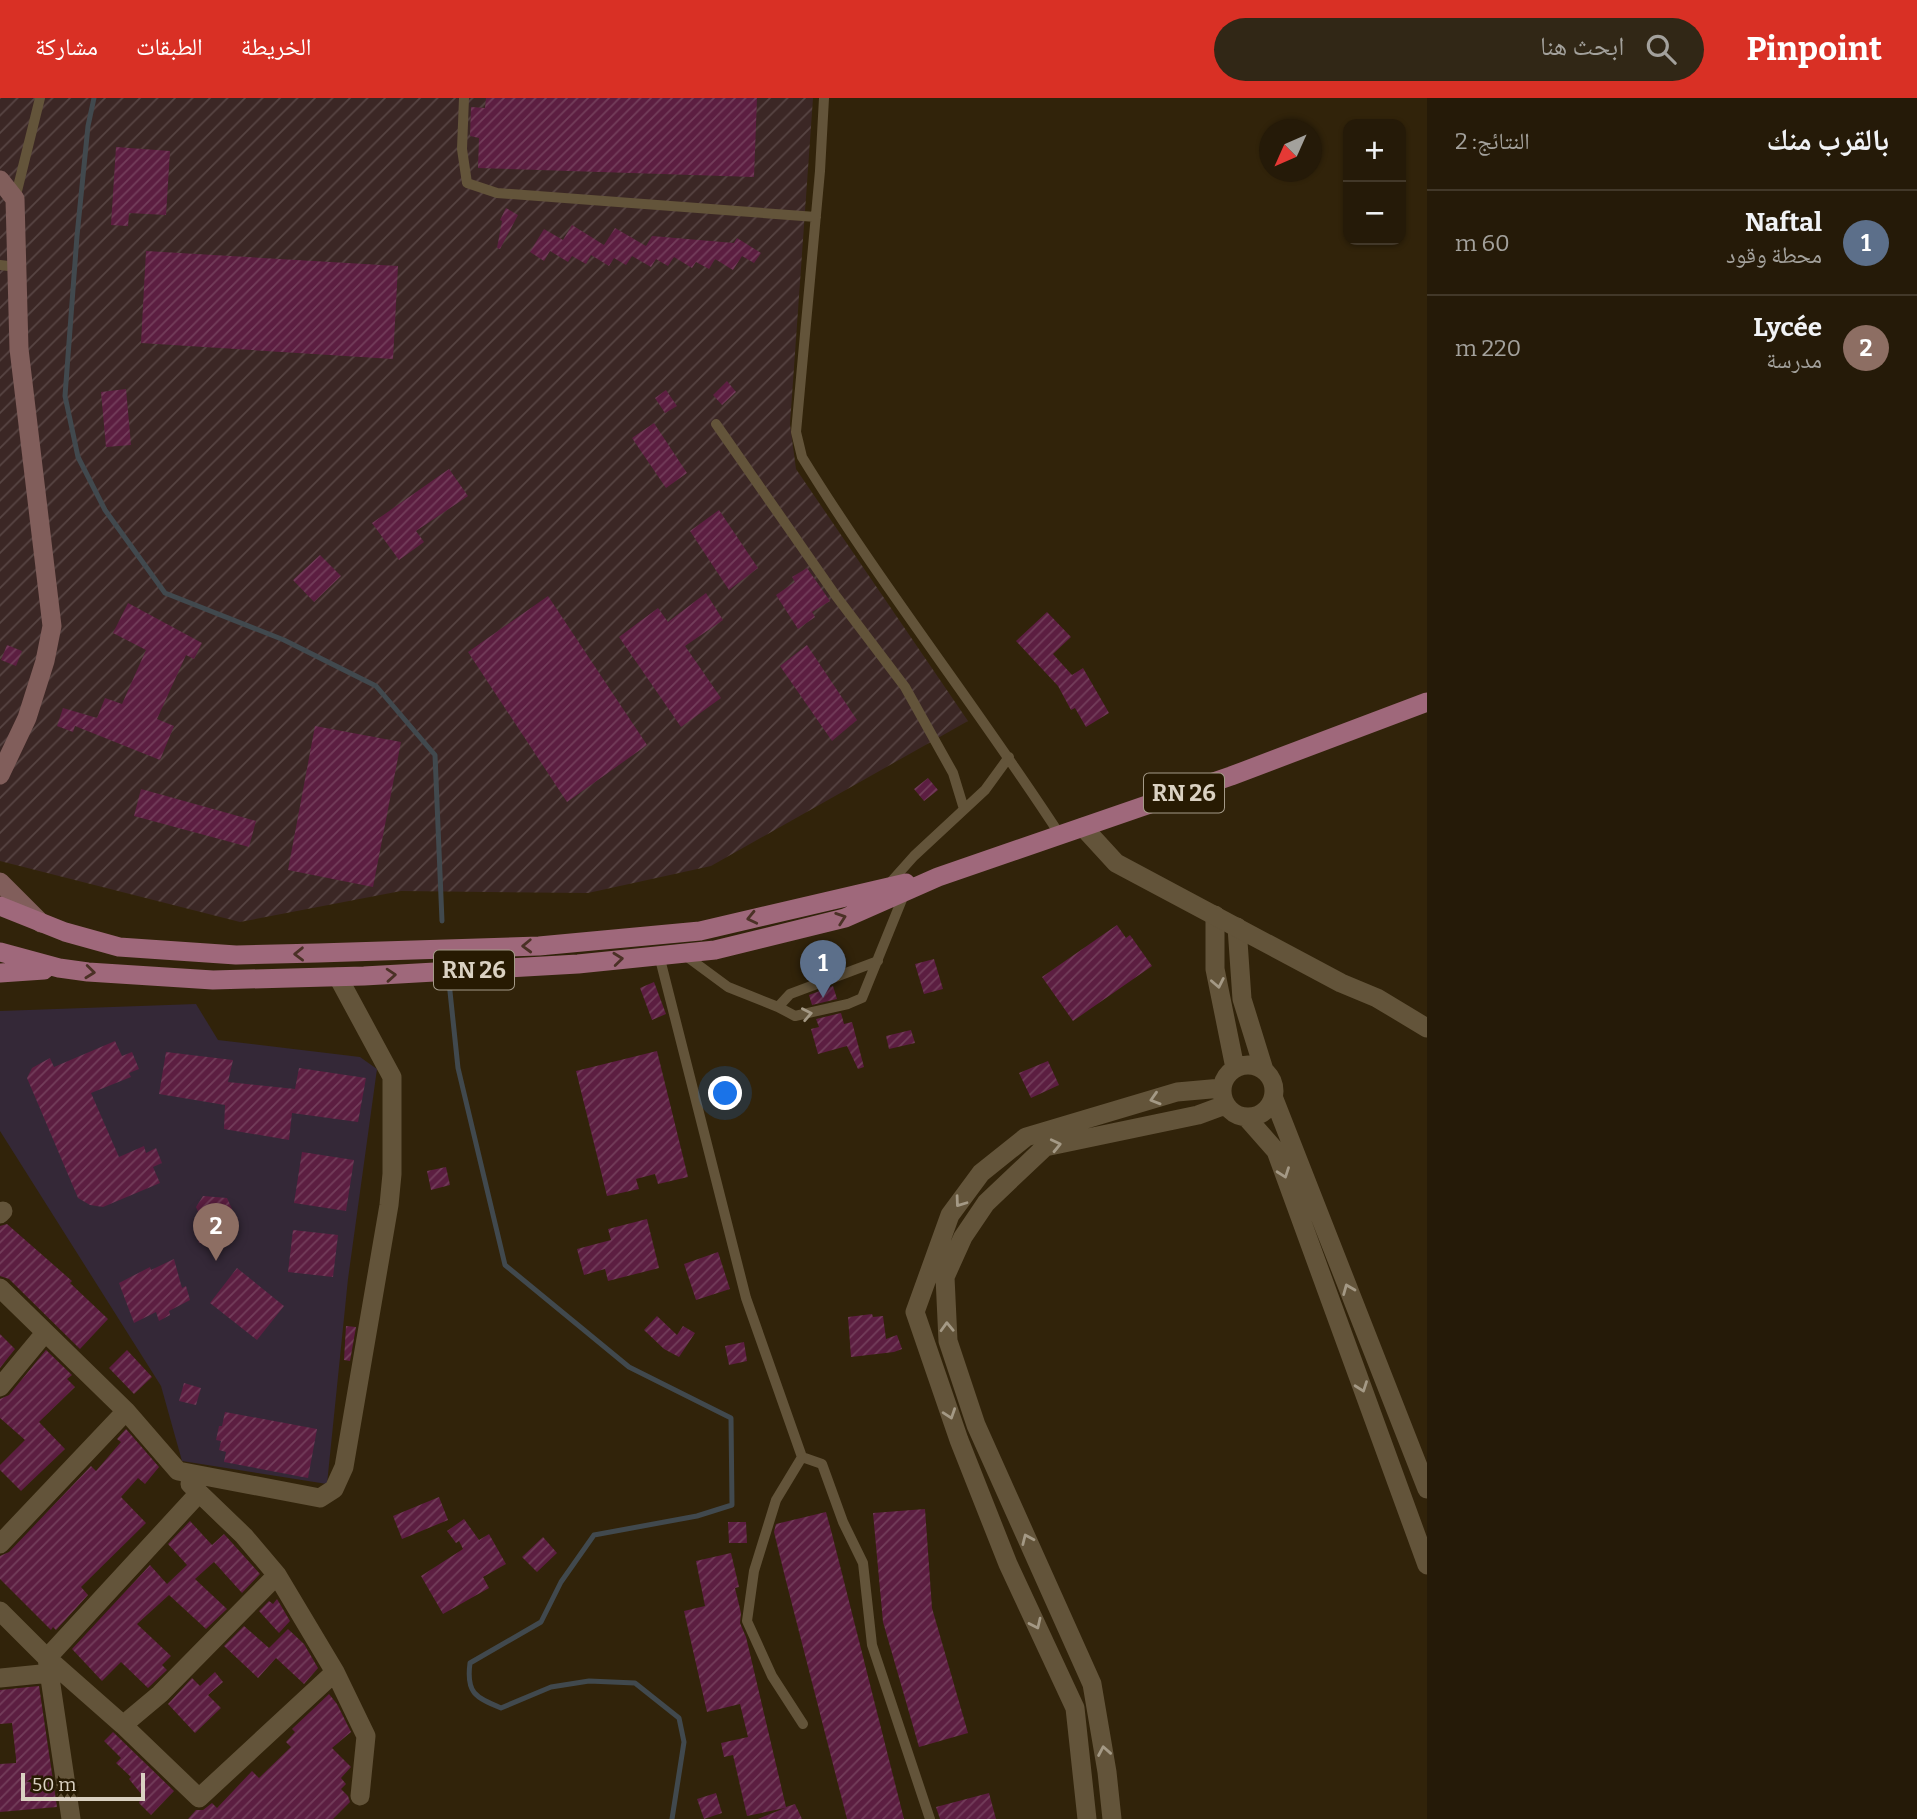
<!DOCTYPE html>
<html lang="ar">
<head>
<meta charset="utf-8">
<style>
  :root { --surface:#251a08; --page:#312716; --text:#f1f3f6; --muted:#a3a19c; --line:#423829; --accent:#d93025 }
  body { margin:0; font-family:Bitter,"Noto Naskh Arabic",serif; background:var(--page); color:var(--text); direction:rtl }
  .controls { position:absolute; right:21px; top:21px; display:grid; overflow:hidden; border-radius:14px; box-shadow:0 2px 5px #0004 }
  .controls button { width:63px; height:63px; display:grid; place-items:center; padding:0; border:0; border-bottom:2px solid var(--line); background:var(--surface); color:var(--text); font:35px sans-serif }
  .compass { position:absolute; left:1259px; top:21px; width:63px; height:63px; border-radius:50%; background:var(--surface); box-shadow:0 2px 5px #0004; rotate:225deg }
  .scale { position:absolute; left:21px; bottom:18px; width:124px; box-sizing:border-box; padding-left:7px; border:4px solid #dad1c2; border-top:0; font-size:19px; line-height:24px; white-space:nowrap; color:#dad1c2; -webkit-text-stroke:5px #271a02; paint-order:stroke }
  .you { position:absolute; left:726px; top:996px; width:24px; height:24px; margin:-18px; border:5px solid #fff; border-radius:50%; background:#1a73e8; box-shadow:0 0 0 10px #1a73e833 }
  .badge { display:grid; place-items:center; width:46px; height:46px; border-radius:50%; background:var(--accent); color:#fff; font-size:23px; font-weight:700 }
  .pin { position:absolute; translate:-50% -58px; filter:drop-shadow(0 2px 4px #0008) }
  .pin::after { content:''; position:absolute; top:37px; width:24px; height:21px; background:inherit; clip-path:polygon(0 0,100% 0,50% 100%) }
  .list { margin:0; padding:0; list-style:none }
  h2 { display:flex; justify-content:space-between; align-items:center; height:91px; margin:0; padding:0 28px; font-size:30px }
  h2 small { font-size:23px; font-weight:400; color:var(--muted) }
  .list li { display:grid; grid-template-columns:46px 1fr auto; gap:21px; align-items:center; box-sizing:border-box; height:105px; padding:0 28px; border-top:2px solid var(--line) }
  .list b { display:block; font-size:26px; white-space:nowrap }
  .list p { margin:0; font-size:23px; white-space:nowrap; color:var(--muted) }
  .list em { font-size:23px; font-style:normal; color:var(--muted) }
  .icon { flex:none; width:38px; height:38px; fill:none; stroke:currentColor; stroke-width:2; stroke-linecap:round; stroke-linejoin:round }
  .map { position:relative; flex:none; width:1427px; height:1721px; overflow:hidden; direction:ltr }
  header { display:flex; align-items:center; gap:42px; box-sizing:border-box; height:98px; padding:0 35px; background:var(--accent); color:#fff }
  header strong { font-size:33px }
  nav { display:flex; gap:38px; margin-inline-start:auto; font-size:24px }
  .search { width:490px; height:63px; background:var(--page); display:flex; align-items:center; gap:18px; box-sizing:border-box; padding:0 24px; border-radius:38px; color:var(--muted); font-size:26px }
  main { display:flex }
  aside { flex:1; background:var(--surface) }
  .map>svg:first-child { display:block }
  .industrial { fill:url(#industrial-furrows) }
  .education { fill:#342837 }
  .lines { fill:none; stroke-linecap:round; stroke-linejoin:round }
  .stream { stroke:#41494e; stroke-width:5 }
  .building { fill:url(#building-hatch) }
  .service { stroke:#63543a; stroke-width:10 }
  .minor { stroke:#63543a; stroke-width:19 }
  .tertiary { stroke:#63543a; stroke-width:19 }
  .secondary { stroke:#815e5b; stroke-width:19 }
  .primary { stroke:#9f687b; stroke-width:19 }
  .oneway { stroke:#4b3126 }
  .oneway2 { stroke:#a49985 }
  .labels { text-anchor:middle; stroke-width:6; stroke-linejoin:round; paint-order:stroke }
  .shield { fill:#271a02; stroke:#a49a88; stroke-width:2 }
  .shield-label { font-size:23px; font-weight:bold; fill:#dad1c2 }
</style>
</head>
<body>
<header>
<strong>Pinpoint</strong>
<div class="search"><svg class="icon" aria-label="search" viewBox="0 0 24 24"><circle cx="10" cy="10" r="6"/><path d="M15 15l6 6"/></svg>ابحث هنا</div>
<nav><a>الخريطة</a><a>الطبقات</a><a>مشاركة</a></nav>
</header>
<main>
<aside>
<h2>بالقرب منك<small>النتائج: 2</small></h2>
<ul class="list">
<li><span class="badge" style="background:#5c6f8a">1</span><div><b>Naftal</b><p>محطة وقود</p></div><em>60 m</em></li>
<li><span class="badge" style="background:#8d6e63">2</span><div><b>Lycée</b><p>مدرسة</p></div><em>220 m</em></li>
</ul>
</aside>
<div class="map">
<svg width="1427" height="1721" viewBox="0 0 1427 1721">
  <defs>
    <pattern id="industrial-furrows" width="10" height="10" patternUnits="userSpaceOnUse" patternTransform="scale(1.75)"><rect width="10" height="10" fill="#3b2725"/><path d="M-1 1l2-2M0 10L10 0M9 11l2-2" fill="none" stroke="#574543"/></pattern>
    <pattern id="building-hatch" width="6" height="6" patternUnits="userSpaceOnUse" patternTransform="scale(1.75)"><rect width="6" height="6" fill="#5c1e41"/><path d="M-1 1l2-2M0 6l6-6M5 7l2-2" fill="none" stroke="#733e5b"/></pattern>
  </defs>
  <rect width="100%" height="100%" fill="#31230a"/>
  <path class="industrial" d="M0 0H813L790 326 796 371 968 623 711 768 588 795 401 793 240 824 0 763Z"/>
  <path class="education" d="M196 906 218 942 360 959 377 971 348 1181 327 1386 182 1363 161 1288 0 1033V913Z"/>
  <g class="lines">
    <path class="stream" d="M94 0 88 28 77 138 65 298 78 359 105 412 165 495 284 542 376 588 435 657 442 823
      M449 884 458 970 505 1167 629 1269 731 1320 732 1407 697 1418 594 1437 561 1484 541 1524 470 1565C466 1595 475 1599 501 1610L551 1589 589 1583 635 1585 679 1620 684 1644 672 1721"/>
  </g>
  <path class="building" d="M486 0H757L754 79 478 70 479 40 470 38 471 9 485 10Z
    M116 49 170 53 166 117 129 115 128 128 111 127Z
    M506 110 518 117 500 151 497 150 502 123 500 122Z
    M572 127 604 147 615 130 646 148 652 138 734 145 737 140 761 155 754 165 742 158 733 172 715 161 709 171 696 164 692 170 674 159 668 168 656 161 651 169 632 158 626 167 614 160 609 168 591 157 586 166 572 158 568 164 550 153 544 163 530 154 544 131 563 142Z
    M146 153 398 168 393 261 141 245Z
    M727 283 736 294 722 307 713 297Z
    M126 291 131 347 106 349 101 294Z
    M666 292 677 308 665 315 655 300Z
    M654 325 687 375 666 390 632 340Z
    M449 371 468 398 416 433 424 444 399 462 372 425Z
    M719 412 758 470 729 492 690 433Z
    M320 457 341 478 314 504 293 482Z
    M807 470 830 503 812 514 815 519 798 531 776 497 795 484 792 479Z
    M706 495 723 522 685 548 721 600 681 629 619 539 658 510 668 524Z
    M548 498 647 647 567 704 468 554Z
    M128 505 202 545 194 561 186 557 157 621 174 628 160 662 75 628 73 634 57 628 63 610 97 620 105 600 122 606 146 552 113 535Z
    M1047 514 1071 539 1053 556 1072 577 1083 570 1109 615 1086 629 1075 610 1071 612 1058 588 1016 543Z
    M7 547 22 553 16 568 1 562Z
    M807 547 857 622 832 643 780 568Z
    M315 628 401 644 373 789 288 772Z
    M928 680 938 692 924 703 914 691Z
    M141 691 256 723 249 749 134 718Z
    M1117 827 1126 840 1130 837 1152 868 1073 923 1042 879Z
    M934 861 943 891 924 896 915 866Z
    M654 884 666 916 652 922 640 890Z
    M833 888 837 901 812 907 809 897Z
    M841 915 844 926 852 924 864 969 858 971 847 948 818 956 811 931 819 929 816 921Z
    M911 932 915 945 889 951 886 938Z
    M115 943 122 958 132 954 139 971 129 975 131 979 91 995 119 1059 144 1048 146 1055 156 1050 162 1065 153 1069 160 1085 103 1109 90 1107 78 1100 27 980 32 970 50 960 54 969Z
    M657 953 688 1079 658 1086 655 1076 636 1081 639 1091 607 1098 576 973Z
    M166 954 233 962 228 984 295 991 299 970 366 980 358 1024 292 1015 289 1042 224 1031 225 1007 159 996Z
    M1048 963 1059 987 1031 1000 1019 975Z
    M302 1054 354 1062 346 1113 294 1105Z
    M446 1069 450 1087 431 1092 427 1073Z
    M203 1098 227 1100 232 1111 226 1123 230 1136 224 1147 199 1145 195 1133 201 1121 196 1109Z
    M647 1121 659 1170 608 1183 605 1171 584 1177 577 1151 611 1142 608 1131Z
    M7 1126 72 1183 70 1185 108 1221 80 1251 9 1181 0 1178V1128Z
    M293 1132 338 1137 333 1179 288 1174Z
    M718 1154 730 1191 696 1202 684 1166Z
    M174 1161 182 1190 186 1188 190 1202 169 1213 170 1217 159 1223 156 1214 134 1225 119 1185 150 1169 151 1172Z
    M237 1170 284 1208 257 1242 210 1205Z
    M872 1216 873 1219 883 1218 886 1241 897 1237 902 1251 894 1254 851 1259 848 1219Z
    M657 1218 677 1237 683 1228 695 1235 679 1259 664 1251 644 1232Z
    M346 1228 356 1229 350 1263 344 1262Z
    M0 1236 15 1251 0 1270Z
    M744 1244 747 1263 729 1267 725 1248Z
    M46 1252 72 1277 67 1281 75 1289 39 1324 65 1351 21 1393 0 1372V1367L25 1342 0 1320V1301L9 1297Z
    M127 1252 152 1279 134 1296 109 1270Z
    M184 1285 201 1290 196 1307 179 1303Z
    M225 1314 317 1331 308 1380 224 1364 226 1354 219 1352 221 1343 216 1342 219 1328H222Z
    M126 1331 159 1369 145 1386 138 1380 121 1399 146 1425 81 1489 88 1497 56 1532 53 1529 51 1532 0 1481V1458L9 1454 91 1368 96 1373 121 1344 117 1341Z
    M439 1399 448 1422 402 1441 393 1418Z
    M925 1411 932 1510 968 1635 919 1649 883 1524 873 1415Z
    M826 1414 832 1436 904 1721H847L785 1479 774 1434 776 1426Z
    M464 1421 479 1442 489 1436 506 1466 483 1479 489 1490 443 1516 421 1478 463 1451 459 1443 456 1445 447 1433Z
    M190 1423 212 1447 224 1436 260 1476 242 1495 214 1464 195 1481 227 1511 206 1531 169 1497 137 1526 171 1558 162 1567 167 1572 148 1590 121 1564 102 1583 72 1551 150 1467 167 1486 187 1467 168 1446Z
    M728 1424H746L747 1445H729Z
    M543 1439 557 1455 537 1474 522 1459Z
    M731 1455 739 1489 735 1490 741 1515 740 1525 746 1539 786 1709 795 1706 802 1721H758L785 1710 747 1718 733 1657 724 1659 721 1645 748 1639 740 1606 707 1614 684 1513 705 1508 696 1463Z
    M277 1501 290 1523 279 1535 259 1513 269 1503 273 1506Z
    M244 1528 269 1550 288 1531 304 1546 318 1570 304 1586 276 1560 258 1580 224 1548Z
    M215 1574 223 1584 208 1597 221 1610 195 1635 168 1606 192 1580 200 1588Z
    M39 1588 57 1709 0 1714V1666L16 1665V1660L12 1625 0 1626V1592Z
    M329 1596 337 1606 351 1634 332 1650 351 1669 341 1680 346 1686 341 1691 348 1698 350 1704 333 1721H188L196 1712H203L212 1705 217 1710 252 1673 259 1680 291 1649 286 1644 295 1634 292 1631Z
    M113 1634 174 1693 151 1717 139 1705 142 1697 129 1681 131 1679 116 1665 121 1660 104 1643Z
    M716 1695 722 1715 704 1721 697 1701Z
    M989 1695 996 1721H940L936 1709Z"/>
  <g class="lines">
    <path class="service" d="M464 0 462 51 467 85 497 95 816 119
      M824 0 820 73 796 334 802 359C882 489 977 609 1060 737
      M15 101 40 0
      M0 167 16 169
      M716 326 836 498 905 589 953 675 964 711
      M889 786 914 758 985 692 1009 659
      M659 857 746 1200 802 1359
      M686 858 728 889 778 909 795 918 848 906 862 900 905 794
      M778 909 790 896 878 863
      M802 1359 822 1366 843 1424 863 1465 872 1547 930 1721
      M802 1359 776 1402 754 1473 747 1523 772 1578 803 1626"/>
    <path class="minor" d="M1215 817V871L1235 970
      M1237 829 1242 901 1264 972
      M1222 993a26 26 0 1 1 52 0a26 26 0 1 1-52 0Z
      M1274 1001 1427 1391
      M1246 1019 1276 1053 1427 1467
      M0 1116 3 1113
      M0 1190 126 1313 178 1373 320 1400 334 1391 344 1369 389 1107 392 1076V979L338 879
      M0 1289 44 1236
      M190 1386 244 1438 277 1477 335 1574 366 1638 360 1698
      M199 1395 47 1560 123 1627 199 1700 335 1574
      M0 1446 126 1313
      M0 1513 47 1560 71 1721
      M0 1580 51 1575
      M123 1627 160 1596 277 1477
      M1087 1721 1075 1610 1008 1466 959 1342 915 1214 950 1117 981 1075 1026 1039 1177 994 1222 990
      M1112 1721 1107 1674 1092 1586 976 1327 948 1243 945 1179 963 1139 986 1105 1045 1049 1198 1017 1225 1007"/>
    <path class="tertiary" d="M1083 729 1116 765 1341 885 1377 900 1427 930"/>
    <path class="secondary" d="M0 82 15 101 19 251 52 528 45 563 27 620 0 677
      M0 784 41 825"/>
    <path class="primary" d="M0 808 65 834 119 849 236 857 318 855 539 848 700 833 906 785
      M0 854 59 870 88 874 213 882 364 878 578 866 715 852 845 820 938 779 1231 678 1427 604
      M0 875 44 872"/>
  </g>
  <defs><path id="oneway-chevron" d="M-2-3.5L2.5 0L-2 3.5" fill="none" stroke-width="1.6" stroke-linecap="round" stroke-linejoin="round" transform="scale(1.75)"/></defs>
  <g class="oneway">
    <use href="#oneway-chevron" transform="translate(752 820) rotate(167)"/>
    <use href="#oneway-chevron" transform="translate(841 820) rotate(-19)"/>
    <use href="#oneway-chevron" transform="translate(527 848) rotate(178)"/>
    <use href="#oneway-chevron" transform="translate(299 856) rotate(179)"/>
    <use href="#oneway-chevron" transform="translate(618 861) rotate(-6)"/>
    <use href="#oneway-chevron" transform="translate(90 874) rotate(6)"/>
    <use href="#oneway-chevron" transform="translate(391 877) rotate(-4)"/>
  </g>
  <g class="oneway2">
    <use href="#oneway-chevron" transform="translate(1218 885) rotate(79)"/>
    <use href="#oneway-chevron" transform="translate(807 916) rotate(-11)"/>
    <use href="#oneway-chevron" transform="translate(1155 1001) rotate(163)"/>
    <use href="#oneway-chevron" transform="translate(1056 1047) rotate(-13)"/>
    <use href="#oneway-chevron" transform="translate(1284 1075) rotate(70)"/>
    <use href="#oneway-chevron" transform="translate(960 1104) rotate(126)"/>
    <use href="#oneway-chevron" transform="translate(1348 1191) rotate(-112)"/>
    <use href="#oneway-chevron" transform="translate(947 1229) rotate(-92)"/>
    <use href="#oneway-chevron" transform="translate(1362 1289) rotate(70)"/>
    <use href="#oneway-chevron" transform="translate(950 1316) rotate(71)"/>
    <use href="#oneway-chevron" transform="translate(1027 1441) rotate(-114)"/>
    <use href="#oneway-chevron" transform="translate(1036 1526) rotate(65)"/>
    <use href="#oneway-chevron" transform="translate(1104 1653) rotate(-100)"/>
  </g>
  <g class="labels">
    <g class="shield">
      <rect x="1144" y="675.5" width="80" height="39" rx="5"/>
      <rect x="434" y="852.5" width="80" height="39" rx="5"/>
    </g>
    <g class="shield-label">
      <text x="1184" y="703">RN 26</text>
      <text x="474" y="880">RN 26</text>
    </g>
  </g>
</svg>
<div class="controls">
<button>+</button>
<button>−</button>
</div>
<svg class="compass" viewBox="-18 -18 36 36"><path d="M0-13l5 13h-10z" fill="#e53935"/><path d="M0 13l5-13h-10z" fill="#a3a19c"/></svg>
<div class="scale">50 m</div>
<div class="you"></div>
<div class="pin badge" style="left:823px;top:900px;background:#5c6f8a">1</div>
<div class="pin badge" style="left:216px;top:1163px;background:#8d6e63">2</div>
</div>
</main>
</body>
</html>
